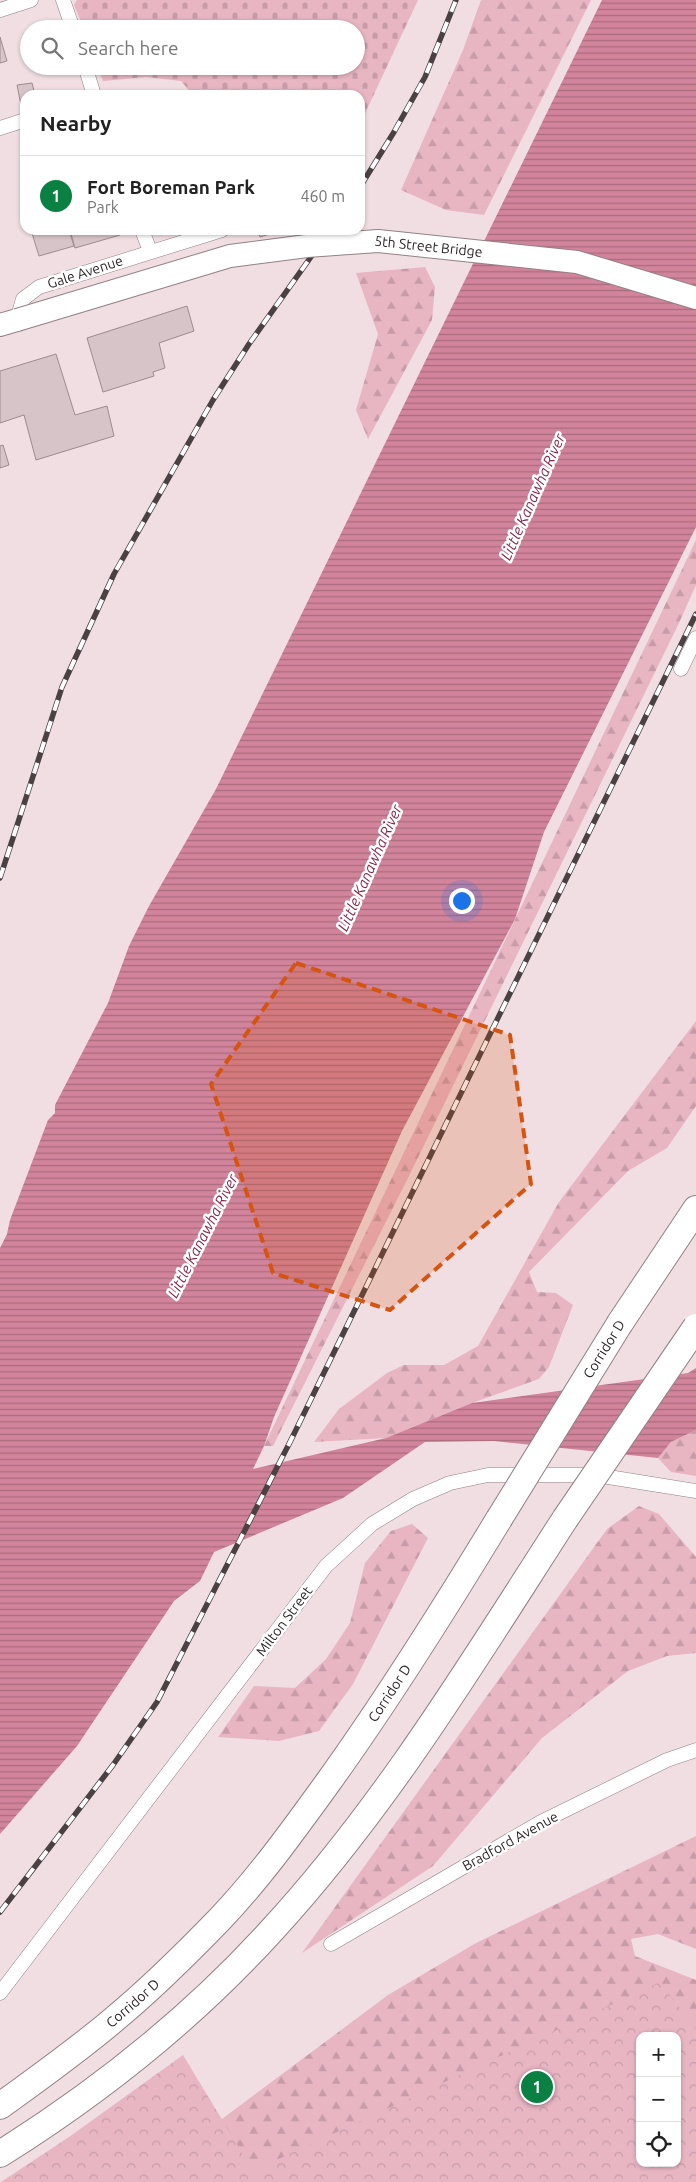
<!DOCTYPE html>
<html lang="en">
<head>
<meta charset="utf-8">
<style>
  :root { --surface:#fff; --page:#f6f6f6; --text:#222; --muted:#767676; --line:#e0e0e0; --accent:#0b8043 }
  body { margin:0; font-family:Ubuntu,sans-serif; background:var(--page); color:var(--text) }
  .controls { position:absolute; right:15px; bottom:15px; display:grid; overflow:hidden; border-radius:10px; box-shadow:0 1px 4px #0004 }
  .controls button { width:45px; height:45px; display:grid; place-items:center; padding:0; border:0; border-bottom:1px solid var(--line); background:var(--surface); color:var(--text); font:25px sans-serif }
  .you { position:absolute; left:461px; top:900px; width:18px; height:18px; margin:-12px; border:4px solid #fff; border-radius:50%; background:#1a73e8; box-shadow:0 0 0 8px #1a73e833 }
  .badge { display:grid; place-items:center; width:32px; height:32px; border-radius:50%; background:var(--accent); color:#fff; font-size:16px; font-weight:700 }
  .pin { position:absolute; translate:-50% -50%; border:2px solid #fff; box-shadow:0 1px 5px #0006 }
  .list { margin:0; padding:0; list-style:none }
  h2 { display:flex; justify-content:space-between; align-items:center; height:65px; margin:0; padding:0 20px; font-size:21px }
  h2 small { font-size:16px; font-weight:400; color:var(--muted) }
  .list li { display:grid; grid-template-columns:32px 1fr auto; gap:15px; align-items:center; box-sizing:border-box; height:80px; padding:0 20px; border-top:1px solid var(--line) }
  .list b { display:block; font-size:19px; white-space:nowrap }
  .list p { margin:0; font-size:16px; white-space:nowrap; color:var(--muted) }
  .list em { font-size:16px; font-style:normal; color:var(--muted) }
  .icon { flex:none; width:28px; height:28px; fill:none; stroke:currentColor; stroke-width:2; stroke-linecap:round; stroke-linejoin:round }
  .map { position:relative; flex:none; width:696px; height:2182px; overflow:hidden }
  .search { position:absolute; background:var(--surface); box-shadow:0 1px 4px #0004; left:20px; top:20px; width:345px; height:55px; display:flex; align-items:center; gap:12px; box-sizing:border-box; padding:0 18px; border-radius:28px; color:var(--muted); font-size:19px }
  .panel { position:absolute; background:var(--surface); box-shadow:0 1px 4px #0004; left:20px; top:90px; width:345px; height:145px; border-radius:15px }
  .map>svg:first-child { display:block }
  .forest { fill:url(#forest-firs); fill-rule:evenodd }
  .cemetery { fill:url(#cemetery-stones) }
  .park { fill:url(#park-crowns); fill-rule:evenodd }
  .water { fill:url(#water-rules) }
  .building { fill:#d6c4c8; stroke:#9d8b90 }
  .lines { fill:none; stroke-linecap:round; stroke-linejoin:round }
  .street-casing { stroke:#928185; stroke-width:15 }
  .primary-casing { stroke:#928185; stroke-width:24 }
  .highway-casing { stroke:#928185; stroke-width:28 }
  .street { stroke:#fff; stroke-width:14 }
  .primary { stroke:#fff; stroke-width:22 }
  .highway { stroke:#fff; stroke-width:26 }
  .rail-casing { stroke:#4a4143; stroke-width:5.5 }
  .rail { stroke:#fff; stroke-width:4; stroke-dasharray:11; stroke-linecap:butt }
  .primary-bridge-casing { stroke:#928185; stroke-width:24; stroke-linecap:butt }
  .highway-bridge-casing { stroke:#928185; stroke-width:28; stroke-linecap:butt }
  .primary-bridge { stroke:#fff; stroke-width:22 }
  .highway-bridge { stroke:#fff; stroke-width:26 }
  .marked { fill:#d5540f; fill-opacity:0.2; stroke:#d5540f; stroke-width:4; stroke-dasharray:10 6; stroke-linejoin:round }
  .labels { text-anchor:middle; stroke-width:5; stroke-linejoin:round; paint-order:stroke }
  .street-label { font-size:14px; fill:#2c2527; stroke:#fff }
  .water-label { font-size:15px; font-style:italic; fill:#85294c; stroke:#fff }
</style>
</head>
<body>
<div class="map">
<svg width="696" height="2182" viewBox="0 0 696 2182">
  <defs>
    <pattern id="forest-firs" width="22" height="20" patternUnits="userSpaceOnUse" patternTransform="scale(1.25)"><rect width="22" height="20" fill="#e8b5c3"/><path d="M5 1l3.5 6h-7zM16 11l3.5 6h-7z" fill="#c79ca8"/></pattern>
    <pattern id="cemetery-stones" width="16" height="16" patternUnits="userSpaceOnUse" patternTransform="scale(1.25)"><rect width="16" height="16" fill="#e8b5c3"/><path d="M2 7V4a2 2 0 0 1 4 0v3zM10 15v-3a2 2 0 0 1 4 0v3z" fill="#c79ca8"/></pattern>
    <pattern id="park-crowns" width="20" height="18" patternUnits="userSpaceOnUse" patternTransform="scale(1.25)"><rect width="20" height="18" fill="#e8b5c3"/><path d="M2 6a3 3 0 1 1 6 0M12 15a3 3 0 1 1 6 0" fill="none" stroke="#c79ca8"/></pattern>
    <pattern id="water-rules" width="6" height="5" patternUnits="userSpaceOnUse" patternTransform="scale(1.25)"><rect width="6" height="5" fill="#d1849b"/><path d="M0 2.5h6" fill="none" stroke="#aa6c7e"/></pattern>
  </defs>
  <rect width="100%" height="100%" fill="#f1dee3"/>
  <path class="forest" d="M481 0H591L484 215 446 210 401 190 463 50Z
    M425 267 435 287 432 320 368 439 356 410 378 334 356 273Z
    M696 540V585L679 623 409 1176 273 1446H264Z
    M696 1021V1106L667 1148 628 1171 529 1272 537 1292 556 1293 573 1305 549 1367 539 1379 472 1403 386 1438 314 1442 339 1409 387 1373 404 1365H444L478 1346 559 1202Z
    M696 1430V1476L671 1472 658 1458 671 1442Z
    M639 1506 659 1514 696 1557V1653L667 1656 628 1671 542 1738 433 1866 302 1953 607 1529Z
    M412 1524 428 1538 353 1684 319 1731 279 1741 218 1737 254 1686 295 1688 326 1659 350 1623 365 1563 391 1531Z
    M696 1836V1949L658 1934 631 1939 635 1956 696 1980V2182H83L222 2119 388 1995 476 1943ZM640 2036H677V2163H640Z"/>
  <path class="cemetery" d="M77 0H418L361 122 360 95H220L215 93 193 95 181 81 146 77 103 81 97 66H356V29H84L74 5Z"/>
  <path class="park" d="M660 1982 696 2030V2182H1L69 2137 183 2055 253 2171ZM640 2036H677V2163H640Z"/>
  <path class="water" d="M602 0H696V527L544 832 515 919 402 1131 274 1417 264 1446 253 1469 386 1438 472 1403 688 1373 696 1368V1430L671 1442 658 1458 494 1441 425 1442 343 1498 214 1552 200 1581 174 1601 77 1746 0 1834V1248L7 1234 10 1220 48 1120 55 1113V1105L108 1003 129 946 149 906 216 789Z"/>
  <path class="building" d="M0 37 7 61 0 63Z
    M32 83 35 95H25V110H22L17 85Z
    M31 230H69L74 246 39 256Z
    M70 230H119L120 235 75 248Z
    M258 230H283L260 237Z
    M187 306 194 331 159 343 165 368 153 372 154 376 103 392 87 338Z
    M56 354 75 415 107 406 114 436 36 460 24 415 0 423V371Z
    M3 445 9 465 0 468V446Z"/>
  <g class="lines">
    <g class="street-casing">
      <path id="street" d="M63 0 73 29
        M0 10 31 0
        M85 66 94 95
        M0 128 25 120
        M142 230 150 251
        M17 320 23 299 39 287 222 230
        M681 669 696 638
        M331 1944 541 1822 667 1760 696 1750
        M0 1993 326 1566 372 1524 413 1499 450 1483 488 1475H596L696 1491"/>
    </g>
    <g class="primary-casing">
      <path id="primary" d="M0 325 17 320"/>
    </g>
    <g class="highway-casing">
      <g id="highway">
        <path d="M620 1323 696 1209"/>
        <path id="s1" d="M0 2106C40 2077 81 2048 118 2016 154 1986 188 1952 220 1919 260 1877 295 1828 329 1781 390 1696 445 1608 499 1519"/>
        <path d="M0 2154C99 2092 193 2017 272 1930 386 1806 474 1660 565 1519"/>
      </g>
    </g>
    <use href="#street" class="street"/>
    <use href="#primary" class="primary"/>
    <use href="#highway" class="highway"/>
    <g class="rail-casing">
      <path id="rail" d="M360 187 394 132 425 77 456 0
        M0 878 62 687 114 574 213 400 249 344 330 230
        M0 1912 113 1765 157 1702 290 1442 696 614"/>
    </g>
    <use href="#rail" class="rail"/>
    <g class="primary-bridge-casing">
      <g id="primary-bridge">
        <path id="s2" d="M17 320 230 256 307 246 378 241 577 262 696 298"/>
      </g>
    </g>
    <g class="highway-bridge-casing">
      <path id="highway-bridge" d="M499 1519 620 1323
        M565 1519 696 1327"/>
    </g>
    <use href="#primary-bridge" class="primary-bridge"/>
    <use href="#highway-bridge" class="highway-bridge"/>
  </g>
  <path class="marked" d="M296 963 510 1035 531 1184 390 1310 273 1273 211 1084Z"/>
  <g class="labels">
    <g class="street-label">
      <text dy="5" stroke="none"><textPath href="#s2" startOffset="422">5th Street Bridge</textPath></text>
      <text transform="translate(85 272) rotate(-18)" y="5">Gale Avenue</text>
      <text transform="translate(604 1349) rotate(-58)" y="5">Corridor D</text>
      <text transform="translate(284 1621) rotate(-53)" y="5">Milton Street</text>
      <text dy="5" stroke="none"><textPath href="#s1" startOffset="572">Corridor D</textPath></text>
      <text transform="translate(510 1841) rotate(-29)" y="5">Bradford Avenue</text>
      <text dy="5" stroke="none"><textPath href="#s1" startOffset="168">Corridor D</textPath></text>
    </g>
    <g class="water-label">
      <text transform="translate(533 497) rotate(-66)" y="5">Little Kanawha River</text>
      <text transform="translate(370 868) rotate(-66)" y="5">Little Kanawha River</text>
      <text transform="translate(203 1236) rotate(-63)" y="5">Little Kanawha River</text>
    </g>
  </g>
</svg>
<div class="controls">
<button>+</button>
<button>−</button>
<button><svg class="icon" aria-label="locate" viewBox="0 0 24 24"><circle cx="12" cy="12" r="6"/><path d="M12 2v4M12 18v4M2 12h4M18 12h4"/></svg></button>
</div>
<div class="you"></div>
<div class="pin badge" style="left:537px;top:2087px">1</div>
<div class="search"><svg class="icon" aria-label="search" viewBox="0 0 24 24"><circle cx="10" cy="10" r="6"/><path d="M15 15l6 6"/></svg>Search here</div>
<section class="panel">
<h2>Nearby<small></small></h2>
<ul class="list">
<li><span class="badge">1</span><div><b>Fort Boreman Park</b><p>Park</p></div><em>460 m</em></li>
</ul>
</section>
</div>
</body>
</html>
